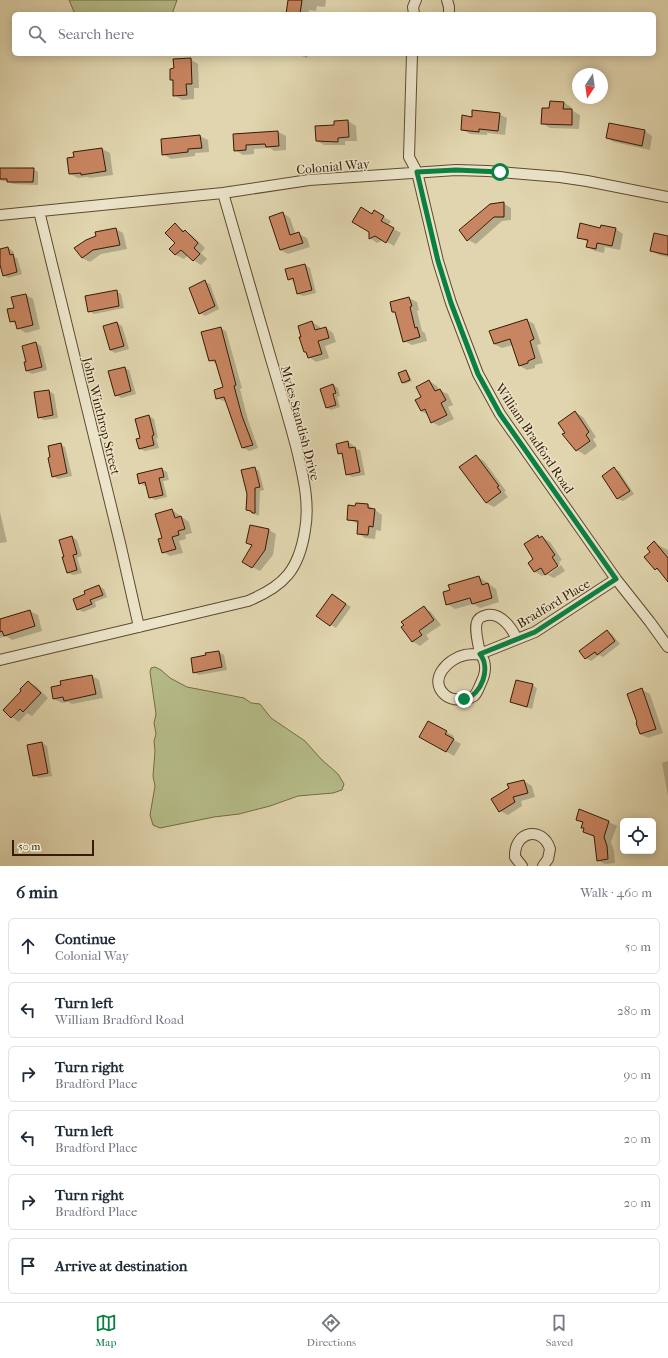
<!DOCTYPE html>
<html lang="en">
<head>
<meta charset="utf-8">
<style>
  :root { --surface:#fff; --page:#f6f6f7; --text:#1f2937; --muted:#747a83; --line:#e0e1e3; --accent:#0b8043 }
  body { margin:0; font-family:"IM FELL French Canon",serif; background:var(--page); color:var(--text) }
  .controls { position:absolute; right:12px; bottom:12px; display:grid; overflow:hidden; border-radius:6px; box-shadow:0 2px 10px #0003 }
  .controls button { width:36px; height:36px; display:grid; place-items:center; padding:0; border:0; border-bottom:1px solid var(--line); background:var(--surface); color:var(--text); font:20px sans-serif }
  .compass { position:absolute; left:572px; top:68px; width:36px; height:36px; border-radius:50%; background:var(--surface); box-shadow:0 2px 10px #0003; rotate:193deg }
  .scale { position:absolute; left:12px; bottom:10px; width:82px; box-sizing:border-box; padding-left:4px; border:2px solid #351b01; border-top:0; font-size:11px; line-height:14px; white-space:nowrap; color:#351b01; -webkit-text-stroke:3px #ebe4ca; paint-order:stroke }
  .stop { position:absolute; width:12px; height:12px; margin:-9px; border:3px solid #0b8043; border-radius:50%; background:#fff }
  .stop.end { background:#0b8043; border-color:#fff; box-shadow:0 1px 4px #0008 }
  .list { margin:0; padding:0; list-style:none }
  h2 { display:flex; justify-content:space-between; align-items:center; height:52px; margin:0; padding:0 16px; font-size:17px }
  h2 small { font-size:13px; font-weight:400; color:var(--muted) }
  .list li { display:grid; grid-template-columns:26px 1fr auto; gap:12px; align-items:center; box-sizing:border-box; height:56px; margin:0 8px 8px; padding:0 8px; border:1px solid var(--line); border-radius:6px }
  .list b { display:block; font-size:15px; white-space:nowrap }
  .list p { margin:0; font-size:13px; white-space:nowrap; color:var(--muted) }
  .list em { font-size:13px; font-style:normal; color:var(--muted) }
  .icon { flex:none; width:22px; height:22px; fill:none; stroke:currentColor; stroke-width:2; stroke-linecap:round; stroke-linejoin:round }
  .map { position:relative; flex:none; width:668px; height:866px; overflow:hidden }
  .search { position:absolute; background:var(--surface); box-shadow:0 2px 10px #0003; left:12px; right:12px; top:12px; height:44px; display:flex; align-items:center; gap:10px; box-sizing:border-box; padding:0 14px; border-radius:6px; color:var(--muted); font-size:15px }
  .sheet { height:436px; background:var(--surface) }
  nav { display:flex; justify-content:space-around; align-items:center; box-sizing:border-box; height:56px; border-top:1px solid var(--line); background:var(--surface); font-size:11px; color:var(--muted) }
  nav a { display:grid; justify-items:center; gap:2px }
  nav .on { color:var(--accent) }
  .map>svg:first-child { display:block }
  .green { fill:#b5bd89; stroke:#756c45 }
  .shadow { fill:#0003 }
  .building { fill:#c88561; stroke:#351b01 }
  .lines { fill:none; stroke-linecap:round; stroke-linejoin:round }
  .street-casing { stroke:#604a2c; stroke-width:12 }
  .street { stroke:#ebe4ca; stroke-width:10 }
  .route { stroke:#0b8043; stroke-width:5 }
  .labels { text-anchor:middle; stroke-width:3; stroke-linejoin:round; paint-order:stroke }
  .street-label { font-size:13px; fill:#351b01; stroke:#ebe4ca }
</style>
</head>
<body>
<div class="map">
<svg width="668" height="866" viewBox="0 0 668 866">
  <rect width="100%" height="100%" fill="#e0d5ae"/>
  <filter id="stains"><feTurbulence type="fractalNoise" baseFrequency=".005" numOctaves="4"/><feColorMatrix values="0 0 0 0 .2 0 0 0 0 .09 0 0 0 0 .02 0 0 0 .5 -.17"/></filter>
  <radialGradient id="worn" r=".72"><stop offset=".6" stop-color="#630" stop-opacity="0"/><stop offset="1" stop-color="#630" stop-opacity=".3"/></radialGradient>
  <path class="green" d="M69 0H177L172 14H75Z
    M155 667 161 670 170 678 187 687 244 698 251 703 260 704 271 718 305 741 321 759 338 774 344 784 342 790 333 793 298 796 270 806 239 814 214 817 160 828 153 825 150 815 155 786 153 776 155 751 154 741 156 734 154 723 156 714 150 672 151 668Z"/>
  <path class="shadow" d="M293 0H326L325 7 317 6 316 11 309 10 308 14H287Z
    M296 54H308L307 58Z
    M190 59 198 64 199 88H194V99L182 100 174 95V81L171 80 175 69Z
    M563 102 571 107V110L580 115 579 129 550 128 542 123Z
    M499 114 507 118 505 135 487 133V135L470 134 462 129 472 119Z
    M348 121 356 126 357 141H345V145H324L317 141 335 126V122Z
    M610 124 645 131 652 136 650 150 614 142 607 138Z
    M278 132 286 136V150L274 151 270 148 254 149V154L243 155 235 150 234 134Z
    M200 136 208 140 209 152 195 153V156L171 159 163 154 162 140Z
    M102 149 110 153 113 175 90 178 87 177 78 178 70 174 75 158Z
    M0 169H33L38 172V185L13 184 7 181H3L0 180Z
    M503 203 511 208V220L502 221 476 244 468 240Z
    M374 212 391 221 388 226 401 233 394 246 384 240 377 243 370 238Z
    M283 213 290 218 296 235 299 234 307 238 310 247 288 254 280 250Z
    M175 225 193 236 205 248 201 253 207 259 201 265 193 260 188 255 184 259 176 255 170 249 177 243Z
    M601 226 616 229 623 234 620 250 605 247 604 253 595 251 587 247 588 242 578 237 601 229Z
    M116 229 123 233 127 249 101 254 90 262 82 258Z
    M668 237V257L659 255 651 251Z
    M8 248 13 251 15 257 17 258 22 274 8 278 4 275 0 261V250Z
    M305 265 310 268 316 293 303 296 298 294 295 282 289 279Z
    M205 282 210 284 219 309 205 316 200 313Z
    M116 291 121 294 124 308 94 314 89 311Z
    M26 295 33 299 40 329 26 333 18 328 17 325 11 321 15 308Z
    M409 298 417 302 419 310 417 311 422 331 425 333 427 341 412 345 404 341 397 314 393 312 391 303Z
    M527 320 534 324 541 344 537 345 543 363 535 365V368L527 370 520 366 513 345 502 348 494 344Z
    M312 322 320 327 321 330 326 328 333 333 336 342 325 346 329 358 316 362 309 357 308 353 305 351Z
    M117 323 122 326 129 349 115 353 110 350Z
    M220 328 226 331 242 388 240 389 248 420 258 448 249 451 243 448 226 401H223L217 398 224 388 216 364 210 360Z
    M36 343 41 346 47 370 32 374 27 371V362Z
    M124 368 129 370 136 394 121 398 116 395Z
    M406 371 408 373 412 381 405 384 403 383Z
    M429 381 437 386 439 390 448 394 453 405 448 407 454 419 439 426 432 422 428 415 421 411 422 398Z
    M333 385 338 388 340 396 337 397 340 407 331 410 326 407Z
    M49 391 54 394 58 418 44 420 39 417 36 393Z
    M575 412 583 417 596 437 593 439 597 446 585 455 577 450 566 433Z
    M149 416 154 419 158 438H156L159 448 145 451 140 449 141 439Z
    M348 442 353 445V448L360 450 365 475 352 477 347 474 344 456 339 453Z
    M60 444 65 447 72 476 58 479 53 476 51 458Z
    M476 456 484 461 506 491 504 492 508 497 494 507 486 503Z
    M254 468 259 471 264 490 260 491 259 515 258 516 247 510Z
    M162 469 167 472 169 480 163 481 167 497 155 500 150 497 147 486H145L140 483Z
    M614 469 619 471 634 494 623 501 618 499 603 476Z
    M357 504 368 505 382 515 381 531 376 530 375 539 365 538 358 533V524L348 519 356 507Z
    M172 510 189 522 192 533 185 535 186 539 179 541 183 553 170 556 163 552V539Z
    M0 512 7 542 0 543Z
    M269 530 276 534 273 555 260 571 243 562 253 546 247 543Z
    M538 536 541 538 542 537 550 542 562 560 559 562 560 564 547 572 549 574 561 565 565 571 554 578 546 574 542 576 535 572Z
    M72 537 77 540 82 556 77 558 82 573 73 575 68 573 65 557Z
    M654 543 668 550V579L662 573 656 569 652 552Z
    M479 577 496 589 499 602 480 608 473 604 455 609 447 604Z
    M99 586 104 589 107 597 95 602 96 607 83 612 78 609 87 595Z
    M333 595 351 607 336 628 318 616Z
    M424 608 431 612 441 625 426 635 429 639 420 646 412 641Z
    M30 611 38 615 42 631 12 640 6 636 0 638V620Z
    M607 631 612 634 620 644 603 657 599 655 591 661 586 658Z
    M219 652 224 655 227 670 199 675 194 672Z
    M92 676 99 680 103 698 72 704 68 702 62 703 54 699Z
    M28 682 36 686 48 698 32 716 27 713 19 722 12 717Z
    M532 685 537 688 532 709 516 704 511 702Z
    M642 690 650 694 663 733 648 738 640 734Z
    M428 722 454 736 452 739 461 744 454 756 420 737Z
    M42 743 47 746 52 776 39 778 34 776Z
    M668 761V796L662 763Z
    M524 781 532 786 535 797 521 801 522 806 508 815 500 811Z
    M580 810 609 822 617 826 611 842 614 851 615 863 605 864 597 860 595 837 584 831 585 829 582 827 583 823 577 819Z"/>
  <path class="building" d="M288 0H302L300 14H286Z
    M191 58 192 84H186L187 95 173 96V80H170V69L174 68 173 59Z
    M550 101 564 102 563 109H572V125L541 124 542 108H549Z
    M472 110 500 113 498 131 479 129V132L461 130 462 115 472 117Z
    M348 120 349 137 338 138V142L316 141 315 126 334 125V121Z
    M609 123 645 130 642 146 606 138Z
    M278 131 279 146 266 147 265 144 246 145V150L234 151 233 134Z
    M200 135 202 148 188 149V152L162 155 161 139Z
    M102 148 106 171 81 175V173L69 174 67 158 74 157 73 152Z
    M0 168H34L33 182H7V179H0Z
    M504 202V217H494L467 241 459 230 490 204Z
    M361 207 372 214 374 210 384 216 381 221 394 228 386 243 375 236 369 239V232L352 222Z
    M283 212 290 235 299 232 303 243 280 250 269 217Z
    M175 223 183 232 185 230 198 243 194 248 200 254 193 261 181 250 175 255 169 249 175 243 165 233Z
    M580 223 600 228 601 225 616 228 612 246 597 243 596 249 586 247 588 240 577 238Z
    M116 228 120 245 93 250 82 258 74 248 86 240 96 236 95 232Z
    M654 233 668 236V255L650 251Z
    M8 247 10 255 13 254 17 272 3 276 0 265V249Z
    M305 264 312 290 297 294 293 278 288 280 285 269Z
    M205 280 215 306 199 314 189 288Z
    M117 290 119 306 88 312 85 296Z
    M26 294 33 325 17 329 15 321 10 322 7 309 14 308 11 297Z
    M409 297 412 306 410 307 415 328 417 327 420 337 403 342 395 312H392L390 302Z
    M527 319 534 339 530 341 535 358 528 361V363L519 366 510 339 494 344 489 331Z
    M312 321 315 330 326 327 329 338 318 341 322 354 308 358 306 352H304L299 337H301L298 326Z
    M117 322 124 346 110 350 103 326Z
    M221 327 236 385 234 386 242 416 253 445 242 448 224 397 216 399 214 390 223 387 215 360 209 361 201 332Z
    M36 342 42 367 26 371 24 362H26L22 346Z
    M125 367 131 391 115 396 108 371Z
    M406 370 410 380 402 383 398 373Z
    M429 380 435 391 440 389 446 400 441 403 447 415 431 423 425 409 421 411 415 400 421 397 416 387Z
    M333 384 336 393 333 394 336 405 326 408 320 389Z
    M49 390 53 415 38 418 34 392Z
    M575 411 589 432 586 435 590 441 576 451 562 434 565 433 558 423Z
    M149 415 154 435 152 436 154 445 139 449 136 439 140 438 135 419Z
    M348 441 349 448 355 447 360 472 346 475 342 453 338 454 336 444Z
    M61 443 67 473 52 477 48 458 50 457 48 446Z
    M476 455 499 486 497 487 501 492 486 503 459 467Z
    M255 467 260 487 255 488V513H252L251 511 246 510 247 494 241 470Z
    M614 467 630 491 617 499 602 476Z
    M162 468 164 477 159 478 163 495 149 498 145 482 139 484 137 474Z
    M356 503 368 504V508L375 509 373 527 369 526 368 535 357 534 358 521 347 520 348 505 355 506Z
    M172 509 175 518 181 516 185 529 178 531 179 535 172 537 176 549 162 553 158 539 162 538 155 514Z
    M250 525 269 529 265 550 252 568 242 562 252 545 246 543Z
    M538 535 539 538 542 536 555 555 552 557 558 566 545 575 541 568 534 572 528 563 533 559 524 544Z
    M72 536 77 554 73 555 77 570 67 573 62 557H64L59 540Z
    M654 541 668 558V582L657 568 655 570 644 557 650 552 647 548Z
    M479 576 482 585 488 583 492 598 472 604 470 598 446 605 443 592 450 590 448 585Z
    M99 585 103 595 90 600 92 604 77 610 73 599 85 594 84 591Z
    M332 594 346 604 330 626 316 616Z
    M424 606 434 620 419 631 422 635 412 642 401 627 404 625 401 622Z
    M30 610 35 626 4 636 2 631 0 632V619Z
    M607 630 615 641 597 655 595 652 585 659 579 651Z
    M219 651 222 667 193 673 191 658 206 655 205 653Z
    M92 675 96 694 64 701 63 697 53 699 51 687 61 685 60 681Z
    M516 680 533 684 527 707 510 702Z
    M28 681 41 693 23 712 20 709 11 718 3 710 21 691 20 689Z
    M642 688 656 729 640 734 636 723 637 722 627 694Z
    M428 721 447 731 445 734 454 739 446 752 419 737Z
    M42 742 48 773 33 776 27 745Z
    M524 780 528 793 513 797 515 802 499 812 491 799 509 788 507 784Z
    M579 809 609 821 604 837 607 846 608 859 597 861 594 836 583 832 584 828H581L583 822 576 820Z"/>
  <g class="lines">
    <g class="street-casing">
      <path id="street" d="M447 0 449 7V14
        M414 14 413 7 416 0
        M412 54 409 157 417 172 438 261 451 303 478 374 500 414 616 579 650 622 668 647
        M39 211 120 543 139 627
        M0 215 223 193 309 180 456 170 488 171 560 177 587 181 668 197
        M517 639C511 627 502 613 487 615 483 616 478 618 477 622 474 629 479 646 480 654 475 654 470 654 465 655 449 658 427 679 445 695 452 701 466 701 474 696 478 692 479 687 481 683 486 673 487 662 480 654L535 632 616 579
        M0 660 248 601C284 586 299 570 305 530 310 503 303 476 297 450 289 419 280 389 271 359 255 304 239 249 223 193
        M522 866 515 857C514 830 543 826 550 849L548 859 543 866"/>
    </g>
    <use href="#street" class="street"/>
  </g>
  <g class="lines">
    <path class="route" d="M464 699C482 695 491 668 480 654L535 632 616 579 500 414 478 374 451 303 438 261 417 172 456 170 500 172"/>
  </g>
  <g class="labels">
    <g class="street-label">
      <text transform="translate(333 166) rotate(-5)" y="5">Colonial Way</text>
      <text transform="translate(102 416) rotate(76)" y="5">John Winthrop Street</text>
      <text transform="translate(301 423) rotate(75)" y="5">Myles Standish Drive</text>
      <text transform="translate(535 438) rotate(56)" y="5">William Bradford Road</text>
      <text transform="translate(553 603) rotate(-31)" y="5">Bradford Place</text>
    </g>
  </g>
  <rect width="100%" height="100%" filter="url(#stains)"/>
  <rect width="100%" height="100%" fill="url(#worn)"/>
</svg>
<div class="controls">
<button><svg class="icon" aria-label="locate" viewBox="0 0 24 24"><circle cx="12" cy="12" r="6"/><path d="M12 2v4M12 18v4M2 12h4M18 12h4"/></svg></button>
</div>
<svg class="compass" viewBox="-18 -18 36 36"><path d="M0-13l5 13h-10z" fill="#e53935"/><path d="M0 13l5-13h-10z" fill="#747a83"/></svg>
<div class="scale">50 m</div>
<div class="stop" style="left:500px;top:172px"></div>
<div class="stop end" style="left:464px;top:699px"></div>
<div class="search"><svg class="icon" aria-label="search" viewBox="0 0 24 24"><circle cx="10" cy="10" r="6"/><path d="M15 15l6 6"/></svg>Search here</div>
</div>
<section class="sheet">
<h2>6 min<small>Walk · 460 m</small></h2>
<ul class="list">
<li><svg class="icon" aria-label="ahead" viewBox="0 0 24 24"><path d="M12 20V5M6 11l6-6 6 6"/></svg><div><b>Continue</b><p>Colonial Way</p></div><em>50 m</em></li>
<li><svg class="icon" aria-label="left" viewBox="0 0 24 24"><path d="M17 20v-9H6M10 6l-5 5 5 5"/></svg><div><b>Turn left</b><p>William Bradford Road</p></div><em>280 m</em></li>
<li><svg class="icon" aria-label="right" viewBox="0 0 24 24"><path d="M7 20v-9h11M14 6l5 5-5 5"/></svg><div><b>Turn right</b><p>Bradford Place</p></div><em>90 m</em></li>
<li><svg class="icon" aria-label="left" viewBox="0 0 24 24"><path d="M17 20v-9H6M10 6l-5 5 5 5"/></svg><div><b>Turn left</b><p>Bradford Place</p></div><em>20 m</em></li>
<li><svg class="icon" aria-label="right" viewBox="0 0 24 24"><path d="M7 20v-9h11M14 6l5 5-5 5"/></svg><div><b>Turn right</b><p>Bradford Place</p></div><em>20 m</em></li>
<li><svg class="icon" aria-label="arrive" viewBox="0 0 24 24"><path d="M6 21V4h12l-3 4 3 4H6"/></svg><div><b>Arrive at destination</b></div></li>
</ul>
</section>
<nav>
<a class="on"><svg class="icon" aria-label="map" viewBox="0 0 24 24"><path d="M3 6l6-2 6 2 6-2v14l-6 2-6-2-6 2zM9 4v14M15 6v14"/></svg>Map</a>
<a><svg class="icon" aria-label="directions" viewBox="0 0 24 24"><path d="M12 3l9 9-9 9-9-9zM9 14v-3h6M13 9l2 2-2 2"/></svg>Directions</a>
<a><svg class="icon" aria-label="saved" viewBox="0 0 24 24"><path d="M7 4h10v16l-5-4-5 4z"/></svg>Saved</a>
</nav>
</body>
</html>
